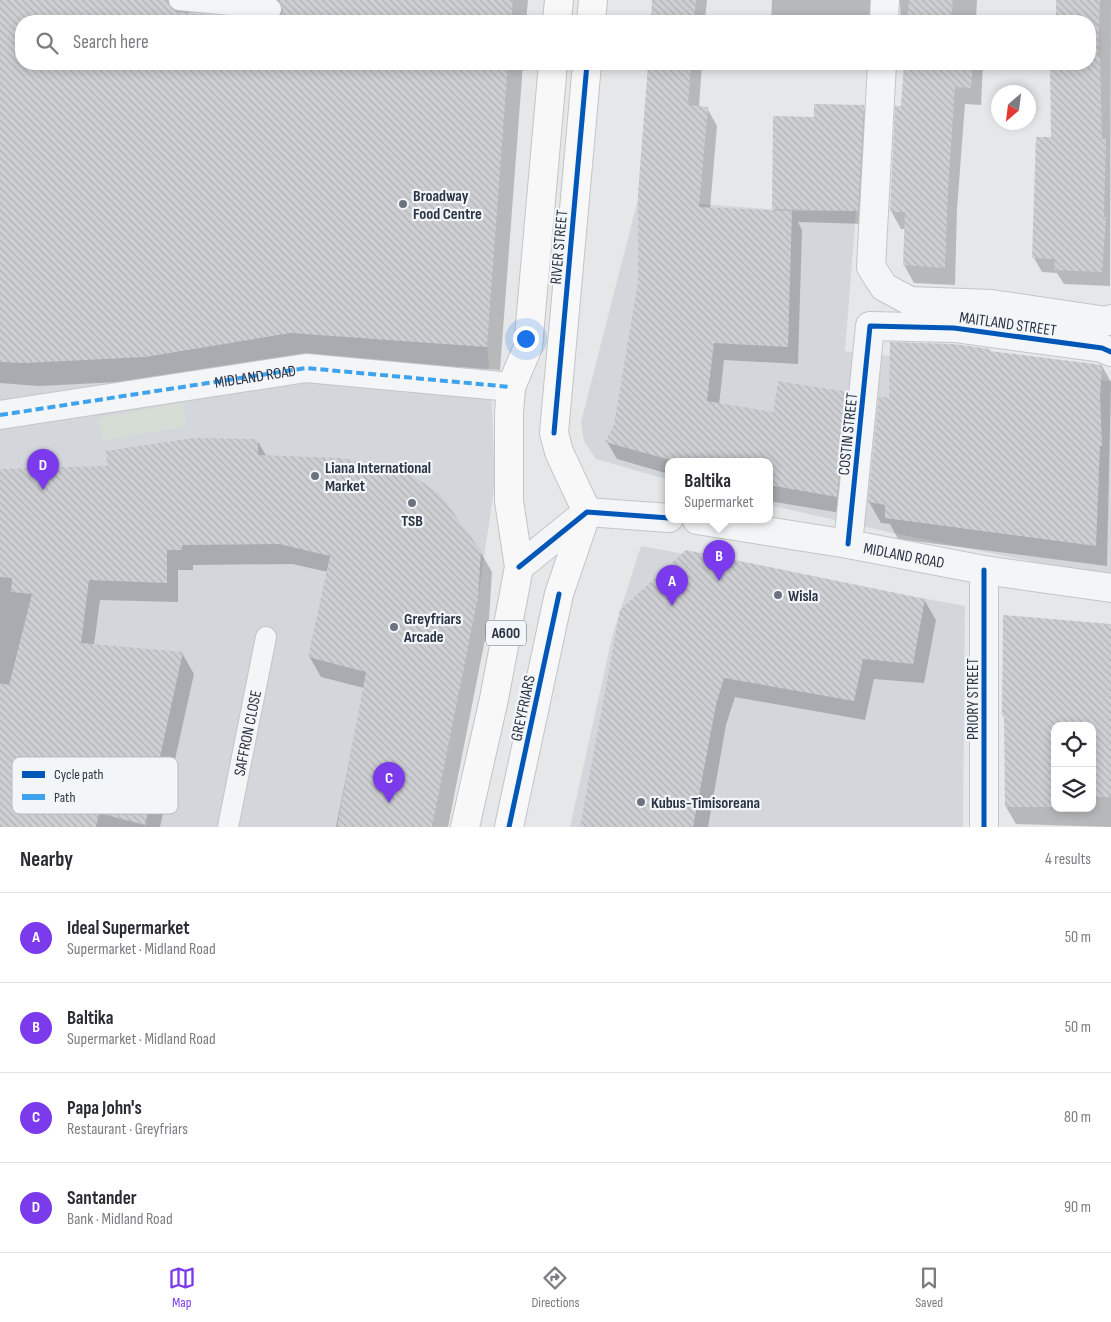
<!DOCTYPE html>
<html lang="en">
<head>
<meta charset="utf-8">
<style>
  :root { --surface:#fff; --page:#f2f2f3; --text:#2b2b33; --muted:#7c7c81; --line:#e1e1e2; --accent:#7c3aed }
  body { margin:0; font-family:"Sofia Sans Condensed",sans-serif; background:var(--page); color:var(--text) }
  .controls { position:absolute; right:15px; bottom:15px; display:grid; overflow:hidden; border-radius:10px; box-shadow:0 2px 8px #0003 }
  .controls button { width:45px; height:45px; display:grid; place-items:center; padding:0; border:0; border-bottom:1px solid var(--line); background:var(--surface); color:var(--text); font:25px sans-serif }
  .compass { position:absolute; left:991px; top:85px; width:45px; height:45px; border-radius:50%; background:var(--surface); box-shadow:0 2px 8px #0003; rotate:208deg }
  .you { position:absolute; left:525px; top:338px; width:18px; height:18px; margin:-12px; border:4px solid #fff; border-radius:50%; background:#1a73e8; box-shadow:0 0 0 8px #1a73e833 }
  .badge { display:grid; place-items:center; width:32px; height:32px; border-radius:50%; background:var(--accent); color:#fff; font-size:16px; font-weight:700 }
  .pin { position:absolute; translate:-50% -41px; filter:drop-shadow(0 1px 2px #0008) }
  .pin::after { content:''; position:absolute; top:26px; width:18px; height:15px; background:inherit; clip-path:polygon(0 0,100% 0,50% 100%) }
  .popup { position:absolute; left:665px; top:458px; width:108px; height:65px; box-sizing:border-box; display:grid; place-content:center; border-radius:10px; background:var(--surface); filter:drop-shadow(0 1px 4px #0005); font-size:16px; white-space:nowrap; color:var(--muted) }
  .popup b { font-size:19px; color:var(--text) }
  .popup::after { content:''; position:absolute; left:50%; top:100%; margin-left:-10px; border:10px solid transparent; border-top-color:var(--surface) }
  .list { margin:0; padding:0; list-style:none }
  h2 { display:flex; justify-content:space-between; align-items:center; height:65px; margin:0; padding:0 20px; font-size:21px }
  h2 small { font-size:16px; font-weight:400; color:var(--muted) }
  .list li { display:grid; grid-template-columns:32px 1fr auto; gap:15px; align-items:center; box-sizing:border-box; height:90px; padding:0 20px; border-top:1px solid var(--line) }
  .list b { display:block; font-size:19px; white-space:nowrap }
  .list p { margin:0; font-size:16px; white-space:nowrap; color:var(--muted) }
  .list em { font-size:16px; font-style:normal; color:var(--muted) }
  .icon { flex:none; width:28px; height:28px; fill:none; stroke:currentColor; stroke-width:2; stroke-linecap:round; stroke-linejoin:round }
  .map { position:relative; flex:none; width:1111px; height:827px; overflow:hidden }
  .search { position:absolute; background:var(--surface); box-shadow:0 2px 8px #0003; left:15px; right:15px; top:15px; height:55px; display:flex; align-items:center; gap:12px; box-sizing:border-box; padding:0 18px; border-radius:20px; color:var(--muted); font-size:19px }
  .sheet { height:425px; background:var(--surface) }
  nav { display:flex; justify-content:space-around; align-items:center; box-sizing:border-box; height:70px; border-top:1px solid var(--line); background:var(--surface); font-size:14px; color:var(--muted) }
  nav a { display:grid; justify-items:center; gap:2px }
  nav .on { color:var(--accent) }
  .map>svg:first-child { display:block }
  .built { fill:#d3d7dc }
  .park { fill:#d6ddd5 }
  .shadow { fill:#0003; fill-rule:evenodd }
  .building { fill:url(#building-back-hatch) }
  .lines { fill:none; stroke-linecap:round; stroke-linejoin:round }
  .service-casing { stroke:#c3c5c7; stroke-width:22 }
  .pedestrian-casing { stroke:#c3c5c7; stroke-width:30 }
  .minor-casing { stroke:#c3c5c7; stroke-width:30 }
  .tertiary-casing { stroke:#c3c5c7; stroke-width:30 }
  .primary-casing { stroke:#c2c4c7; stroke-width:30 }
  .service { stroke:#f4f5f7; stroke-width:20 }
  .pedestrian { stroke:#f4f5f7; stroke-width:28 }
  .minor { stroke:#f4f5f7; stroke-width:28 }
  .tertiary { stroke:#f4f5f7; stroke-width:28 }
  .primary { stroke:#f8f8f8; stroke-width:28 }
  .quiet { stroke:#3ea3ec; stroke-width:4; stroke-dasharray:8 4; stroke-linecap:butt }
  .cycleway-casing { stroke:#f3f6f9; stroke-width:8 }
  .cycleway { stroke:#0057b8; stroke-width:5 }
  .poi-dot { fill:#6c737e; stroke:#f3f6f9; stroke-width:2 }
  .labels { text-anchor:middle; stroke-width:4.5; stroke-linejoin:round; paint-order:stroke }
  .shield { fill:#f3f6f9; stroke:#676e7a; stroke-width:1 }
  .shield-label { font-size:15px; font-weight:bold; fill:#2b3444 }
  .poi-label { font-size:16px; font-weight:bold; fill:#2b3444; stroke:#f3f6f9; text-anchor:start }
  .street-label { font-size:16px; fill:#2b3444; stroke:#f3f6f9 }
  .key { fill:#f3f6f9; stroke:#b7bcc3; stroke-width:1 }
  .key-label { font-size:14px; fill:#2b3444 }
</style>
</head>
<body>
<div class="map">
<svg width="1111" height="827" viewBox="0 0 1111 827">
  <defs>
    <pattern id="building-back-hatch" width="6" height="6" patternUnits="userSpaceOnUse" patternTransform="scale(1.25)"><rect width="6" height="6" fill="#cdcfd2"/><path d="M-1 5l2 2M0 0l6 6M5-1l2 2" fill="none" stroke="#b0b2b6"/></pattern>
  </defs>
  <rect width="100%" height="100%" fill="#e5e7e9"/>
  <path class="built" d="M0 0H513L511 21H21V64H508L487 347 491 385 495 482 478 598 432 827H0Z
    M638 199 792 211H856L845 351 1111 381V574L1083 572 888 532 769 505V462H669V480L596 459 584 441 581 422Z
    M641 546 965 606 963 827H570L613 633Z"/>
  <path class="park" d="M183 403 186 426 103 440 99 418Z"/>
  <path class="shadow" d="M0 0H528L526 21H274L279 20 194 11 185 14 261 21H21V64H523L500 370 304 356 159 380 39 386 0 383Z
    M654 0H707L705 21H652Z
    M772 0H977L976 21H901L900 3 897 2 879 21H771Z
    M1057 0H1111L1110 286 1064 284 1057 273 1042 272 1034 258 1053 138 1051 64H1090V21H1057Z
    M649 64H702L699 107 707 108 717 126 710 209 775 212 774 209 815 118 863 106 871 120 866 224 798 222 802 230 798 364 724 360 719 405 774 414 847 393 857 411 847 514 769 501V462H669V474L617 459 607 442 615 425 639 282V194Z
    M905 64H983L981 105 965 104 957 209 955 285 914 283 904 265 906 229H901L891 211Z
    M990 350 991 353 1102 366 1111 382 1107 566 898 539 890 524 881 523 869 502 890 399Z
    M257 440 267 457 480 551 492 572 489 619 448 827H336L364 688 321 677 309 656 328 572 292 564 193 565V570H178V602L100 600 94 645 182 653 194 674 160 827H0V470L109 468Z
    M925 601 936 620 924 683 874 679 865 720 735 697 726 725 708 827H581L621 611Z
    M1111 626V827L1016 824 1006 807V720L1003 716ZM1055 726H1092V808H1055Z"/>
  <path class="building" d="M0 0H167L172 9 178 12 270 21 281 15 283 10 279 0H513L511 21H21V64H508L487 347 290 333 145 357 25 363 0 362Z
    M652 0H696L694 21H651Z
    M909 0H953L951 16 976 18 975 21H907Z
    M1056 0H1100L1098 56H1100L1102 139H1106L1104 217H1106L1102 272 1054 270 1055 259 1032 258 1036 137H1051L1050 64H1090V21H1056Z
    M648 64H691L688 105 708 107 699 207 792 211 788 347 714 343 707 401 773 412 778 381 848 392 837 497 769 485V462H678L605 442 614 425 638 282V194Z
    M904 64H973L971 88 955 87 948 190 945 268 903 265 905 212H890L895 106H901Z
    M814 104 864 105 858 211 772 209 773 116 814 117Z
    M890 342 953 344 990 349V351L1102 365 1100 397 1102 446H1100L1096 546 885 518V505L868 502 879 396 889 398Z
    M193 438 258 439V455L342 458 407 472 440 494 481 551 478 598 432 827H337L366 672 308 657 330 556 279 544 182 545V550H167V583L89 580 81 643 183 652 145 825 99 813 96 827H0V683L9 685 32 594 11 592 12 578 0 577V469L107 466 106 451Z
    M686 550 925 599 913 664 863 659 854 701 724 678 716 705 693 827H580L620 610Z
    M1003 615 1111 624V797H1092V726H1055V807H1005L1004 716H1002Z"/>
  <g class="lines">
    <g class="service-casing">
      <g id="service">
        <path d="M179 0 271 9"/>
        <path id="s1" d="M228 827 266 637"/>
      </g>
    </g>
    <g class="pedestrian-casing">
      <g id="pedestrian">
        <path id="s2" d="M0 415 306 368 511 387"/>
      </g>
    </g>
    <g class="minor-casing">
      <path id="minor" d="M884 21 885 0
        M882 64 871 267 884 287 910 301 991 304 1107 321 1111 319
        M848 544 870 326 954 328 1102 348 1111 352
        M984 827V570"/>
    </g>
    <g class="tertiary-casing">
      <g id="tertiary">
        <path id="s3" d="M697 520 848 544 984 570 1111 588"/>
        <path d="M519 567 587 512 669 518"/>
      </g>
    </g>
    <g class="primary-casing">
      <path id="primary" d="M557 21 559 0
        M591 21 593 0
        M465 827 494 699 519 567 509 501V413L511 387 528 347 553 64
        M509 827 559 594 587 512 559 452 554 433 587 64"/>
    </g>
    <use href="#service" class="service"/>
    <use href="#pedestrian" class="pedestrian"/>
    <use href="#minor" class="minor"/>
    <use href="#tertiary" class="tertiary"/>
    <use href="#primary" class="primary"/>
    <path class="quiet" d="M0 415 306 368 511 387"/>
    <g class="cycleway-casing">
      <path id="cycleway" d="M554 433 587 64
        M848 544 870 326 954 328 1102 348 1111 352
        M519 567 587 512 669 518
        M509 827 559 594
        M984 827V570"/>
    </g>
    <use href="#cycleway" class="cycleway"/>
  </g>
  <g class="poi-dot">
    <circle cx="403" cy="204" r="5"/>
    <circle cx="315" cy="476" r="5"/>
    <circle cx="412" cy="503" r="5"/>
    <circle cx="778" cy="595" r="5"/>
    <circle cx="394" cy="627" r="5"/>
    <circle cx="641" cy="802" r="5"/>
  </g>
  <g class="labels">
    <rect class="shield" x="486" y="620.5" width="40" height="25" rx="4"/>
    <g class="shield-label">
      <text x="506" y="638">A600</text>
    </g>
    <g class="poi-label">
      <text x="413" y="201">Broadway<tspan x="413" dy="18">Food Centre</tspan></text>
      <text x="325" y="473">Liana International<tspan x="325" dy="18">Market</tspan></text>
      <text x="412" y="526" text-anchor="middle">TSB</text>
      <text x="788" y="601">Wisla</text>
      <text x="404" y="624">Greyfriars<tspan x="404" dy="18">Arcade</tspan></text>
      <text x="651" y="808">Kubus-Timisoreana</text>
    </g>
    <g class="street-label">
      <text transform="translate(558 247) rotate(-85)" y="6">RIVER STREET</text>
      <text transform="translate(1008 323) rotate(8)" y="6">MAITLAND STREET</text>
      <text dy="6" stroke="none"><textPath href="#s2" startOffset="258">MIDLAND ROAD</textPath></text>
      <text transform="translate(847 434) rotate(-84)" y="6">COSTIN STREET</text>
      <text dy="6" stroke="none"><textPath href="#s3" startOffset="210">MIDLAND ROAD</textPath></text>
      <text transform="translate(972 699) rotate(-90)" y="6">PRIORY STREET</text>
      <text transform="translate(522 708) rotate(-78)" y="6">GREYFRIARS</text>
      <text dy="6" stroke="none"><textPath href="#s1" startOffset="96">SAFFRON CLOSE</textPath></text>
    </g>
  </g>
  <rect x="12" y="757" width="166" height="57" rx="8" class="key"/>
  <rect x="22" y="771" width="23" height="7" fill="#0057b8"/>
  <rect x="22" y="794" width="23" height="6" fill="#3ea3ec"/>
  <g class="key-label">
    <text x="54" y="779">Cycle path</text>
    <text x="54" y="802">Path</text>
  </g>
</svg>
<div class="controls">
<button><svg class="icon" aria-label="locate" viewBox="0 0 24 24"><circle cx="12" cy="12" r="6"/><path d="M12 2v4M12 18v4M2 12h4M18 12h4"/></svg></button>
<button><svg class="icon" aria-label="layers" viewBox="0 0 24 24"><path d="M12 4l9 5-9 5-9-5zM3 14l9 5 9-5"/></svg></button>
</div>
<svg class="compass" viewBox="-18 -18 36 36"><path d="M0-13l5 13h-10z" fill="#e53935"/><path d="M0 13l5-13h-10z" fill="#7c7c81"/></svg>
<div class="you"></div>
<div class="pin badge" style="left:672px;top:606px">A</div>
<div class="pin badge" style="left:719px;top:581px">B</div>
<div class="popup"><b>Baltika</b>Supermarket</div>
<div class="pin badge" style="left:389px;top:803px">C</div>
<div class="pin badge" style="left:43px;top:490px">D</div>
<div class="search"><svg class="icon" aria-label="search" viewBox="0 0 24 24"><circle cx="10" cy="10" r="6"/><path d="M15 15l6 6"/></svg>Search here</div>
</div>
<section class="sheet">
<h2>Nearby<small>4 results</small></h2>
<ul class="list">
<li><span class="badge">A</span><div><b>Ideal Supermarket</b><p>Supermarket · Midland Road</p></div><em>50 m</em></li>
<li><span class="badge">B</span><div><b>Baltika</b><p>Supermarket · Midland Road</p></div><em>50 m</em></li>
<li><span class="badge">C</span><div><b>Papa John's</b><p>Restaurant · Greyfriars</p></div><em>80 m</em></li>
<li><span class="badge">D</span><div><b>Santander</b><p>Bank · Midland Road</p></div><em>90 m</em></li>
</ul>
</section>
<nav>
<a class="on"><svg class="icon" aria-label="map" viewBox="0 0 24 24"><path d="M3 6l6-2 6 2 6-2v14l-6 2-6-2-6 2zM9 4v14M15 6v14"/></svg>Map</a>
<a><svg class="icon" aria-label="directions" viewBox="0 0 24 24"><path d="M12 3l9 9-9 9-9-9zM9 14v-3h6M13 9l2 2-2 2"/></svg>Directions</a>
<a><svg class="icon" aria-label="saved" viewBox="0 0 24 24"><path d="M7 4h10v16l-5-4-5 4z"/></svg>Saved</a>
</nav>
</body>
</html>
